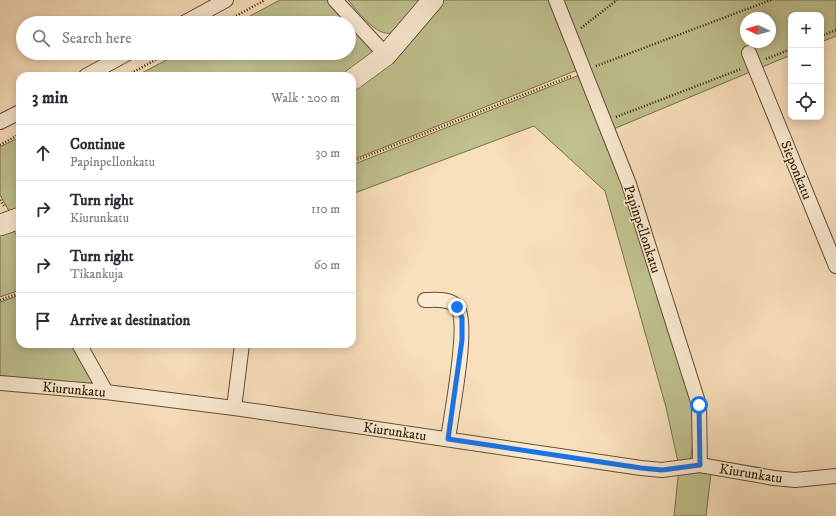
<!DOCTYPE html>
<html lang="en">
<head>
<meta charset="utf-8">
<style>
  :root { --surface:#fff; --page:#f7f7f7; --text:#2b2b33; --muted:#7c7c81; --line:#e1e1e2 }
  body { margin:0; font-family:"IM FELL DW Pica",serif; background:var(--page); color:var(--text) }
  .controls { position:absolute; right:12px; top:12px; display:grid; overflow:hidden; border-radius:8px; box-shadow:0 2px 10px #0003 }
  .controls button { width:36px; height:36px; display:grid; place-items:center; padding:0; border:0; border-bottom:1px solid var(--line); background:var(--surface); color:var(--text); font:20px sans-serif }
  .compass { position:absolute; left:740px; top:12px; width:36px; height:36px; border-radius:50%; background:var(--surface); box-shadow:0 2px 10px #0003; rotate:274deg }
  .stop { position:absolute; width:12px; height:12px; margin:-9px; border:3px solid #1a73e8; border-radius:50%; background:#fff }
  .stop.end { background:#1a73e8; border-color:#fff; box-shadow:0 1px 4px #0008 }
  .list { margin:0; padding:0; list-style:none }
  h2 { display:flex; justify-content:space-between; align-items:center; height:52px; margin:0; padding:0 16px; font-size:17px }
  h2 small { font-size:13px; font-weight:400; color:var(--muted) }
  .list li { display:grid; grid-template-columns:26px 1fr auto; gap:12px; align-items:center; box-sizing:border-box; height:56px; padding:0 16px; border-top:1px solid var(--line) }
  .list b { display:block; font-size:15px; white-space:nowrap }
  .list p { margin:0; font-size:13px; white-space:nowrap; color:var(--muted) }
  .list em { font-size:13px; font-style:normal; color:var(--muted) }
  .icon { flex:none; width:22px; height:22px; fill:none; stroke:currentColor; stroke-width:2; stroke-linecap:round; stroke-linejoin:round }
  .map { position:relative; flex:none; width:836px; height:516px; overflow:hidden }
  .search { position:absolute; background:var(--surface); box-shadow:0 2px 10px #0003; left:16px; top:16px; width:340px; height:44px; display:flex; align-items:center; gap:10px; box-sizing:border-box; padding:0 14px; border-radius:22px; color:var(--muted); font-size:15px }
  .panel { position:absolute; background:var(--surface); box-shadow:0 2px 10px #0003; left:16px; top:72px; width:340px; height:276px; border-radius:12px }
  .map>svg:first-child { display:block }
  .green { fill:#c0c18f; stroke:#78704a; fill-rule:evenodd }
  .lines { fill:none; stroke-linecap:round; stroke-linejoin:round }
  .minor-casing { stroke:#634f34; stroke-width:16 }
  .secondary-casing { stroke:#311f06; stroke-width:22 }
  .path { stroke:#311f06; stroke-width:2.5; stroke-dasharray:1 2; stroke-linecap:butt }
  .minor { stroke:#fbebd3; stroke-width:14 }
  .secondary { stroke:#fbebd3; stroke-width:21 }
  .route { stroke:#1a73e8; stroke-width:5 }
  .labels { text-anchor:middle; stroke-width:3; stroke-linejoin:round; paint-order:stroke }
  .street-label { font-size:14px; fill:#311f06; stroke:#fbebd3 }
</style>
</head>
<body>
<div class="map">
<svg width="836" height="516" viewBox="0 0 836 516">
  <rect width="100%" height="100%" fill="#f9e0bc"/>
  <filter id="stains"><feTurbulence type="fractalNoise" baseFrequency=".005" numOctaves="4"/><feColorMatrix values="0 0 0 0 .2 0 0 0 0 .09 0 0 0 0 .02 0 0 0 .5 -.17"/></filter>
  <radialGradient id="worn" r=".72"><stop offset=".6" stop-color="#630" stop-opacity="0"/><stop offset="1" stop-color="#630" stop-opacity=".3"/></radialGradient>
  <path class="green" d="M280 0H329L379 54 352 76H136L180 53H349V23H237Z
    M348 0H420C412 10 405 21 396 30 381 44 357 10 348 0Z
    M443 0H551L580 69 352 160V85Z
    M558 0H836V36L821 42V15H791V55L611 130ZM746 18H770V42H746Z
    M582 74 628 184 698 405 690 464 678 462 666 407 605 191 534 126 352 194V165Z
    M20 137V215L13 218 0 195V147Z
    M10 224 20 242V290L0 297V228Z
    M20 295V344H81L108 394 0 383V302Z
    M679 468 711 473 706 516H674Z"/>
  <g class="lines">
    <g class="minor-casing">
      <path id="minor" d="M335 0 386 55
        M556 0 629 184 699 405 700 465
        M184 23 226 0
        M749 53 836 266
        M86 76 128 53
        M0 122 20 112
        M425 300C435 300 450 298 457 307 470 322 451 415 448 439
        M79 344 106 392
        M0 383 106 392 234 408 641 468 662 470 700 465 774 478 795 480 836 476
        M234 408 242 344"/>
    </g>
    <g class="secondary-casing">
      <path id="secondary" d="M352 80 386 55 433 0
        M0 225 20 218"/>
    </g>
    <path class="path" d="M223 23 265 0
      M581 28 617 0
      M821 36 836 30
      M766 59 791 49
      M596 66 771 0
      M126 76 168 53
      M616 117 741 69
      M0 145 20 134
      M352 162 571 76
      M0 200 4 206
      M0 300 20 293"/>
    <use href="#minor" class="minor"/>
    <use href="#secondary" class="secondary"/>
  </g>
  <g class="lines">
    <path class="route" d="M457 307 462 318V340L448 439 641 468 662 470 700 465 699 405"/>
  </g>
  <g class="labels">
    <g class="street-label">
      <text transform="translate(797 170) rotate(68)" y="5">Sieponkatu</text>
      <text transform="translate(643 229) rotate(72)" y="5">Papinpellonkatu</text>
      <text transform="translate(74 389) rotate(5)" y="5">Kiurunkatu</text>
      <text transform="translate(395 431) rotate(8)" y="5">Kiurunkatu</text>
      <text transform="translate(751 473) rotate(9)" y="5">Kiurunkatu</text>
    </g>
  </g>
  <rect width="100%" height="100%" filter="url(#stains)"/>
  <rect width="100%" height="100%" fill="url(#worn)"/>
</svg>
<div class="controls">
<button>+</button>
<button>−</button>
<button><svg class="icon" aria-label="locate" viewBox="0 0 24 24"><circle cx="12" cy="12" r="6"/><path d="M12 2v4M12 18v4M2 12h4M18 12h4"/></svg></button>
</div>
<svg class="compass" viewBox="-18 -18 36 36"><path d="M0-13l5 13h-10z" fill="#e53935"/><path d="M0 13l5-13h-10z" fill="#7c7c81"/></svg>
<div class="stop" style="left:699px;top:405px"></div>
<div class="stop end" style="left:457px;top:307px"></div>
<div class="search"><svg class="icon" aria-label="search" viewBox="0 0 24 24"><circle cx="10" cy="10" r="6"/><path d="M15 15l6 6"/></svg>Search here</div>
<section class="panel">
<h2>3 min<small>Walk · 200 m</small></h2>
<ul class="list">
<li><svg class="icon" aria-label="ahead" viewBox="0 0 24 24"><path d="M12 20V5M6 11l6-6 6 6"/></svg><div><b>Continue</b><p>Papinpellonkatu</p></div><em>30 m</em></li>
<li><svg class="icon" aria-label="right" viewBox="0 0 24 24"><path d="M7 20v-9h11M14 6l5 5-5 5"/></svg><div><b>Turn right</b><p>Kiurunkatu</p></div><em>110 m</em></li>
<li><svg class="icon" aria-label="right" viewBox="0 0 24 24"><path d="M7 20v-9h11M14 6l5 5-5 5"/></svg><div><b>Turn right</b><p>Tikankuja</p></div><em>60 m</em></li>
<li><svg class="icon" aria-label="arrive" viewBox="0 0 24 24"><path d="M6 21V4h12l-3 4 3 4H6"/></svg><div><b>Arrive at destination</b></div></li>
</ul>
</section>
</div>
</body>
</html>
